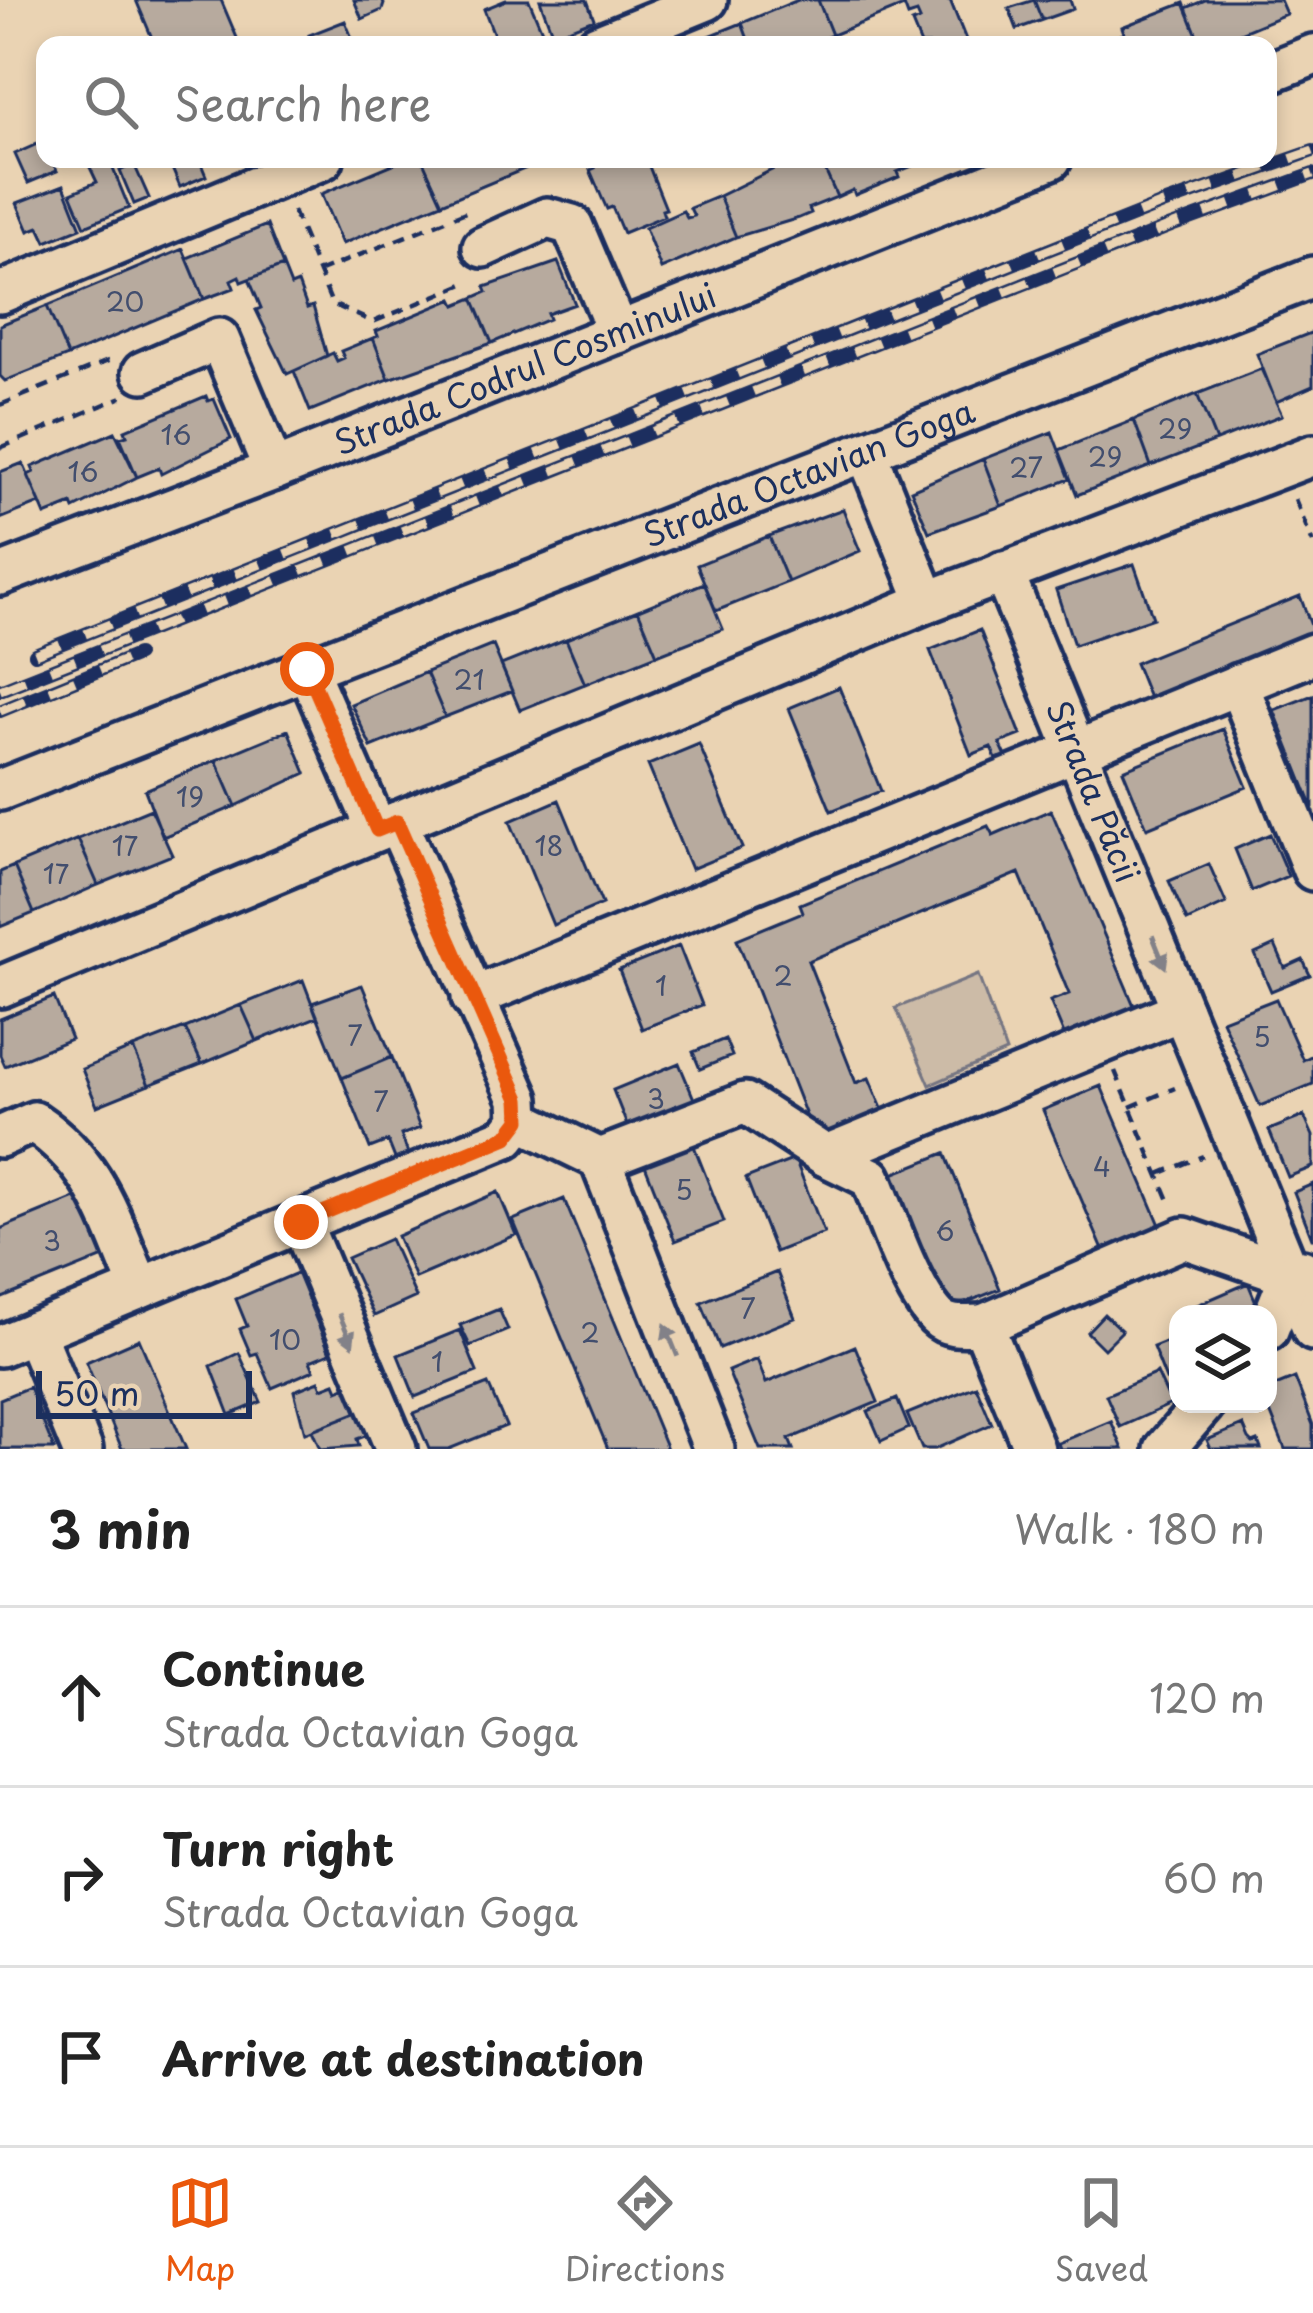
<!DOCTYPE html>
<html lang="en">
<head>
<meta charset="utf-8">
<style>
  :root { --surface:#fff; --page:#f6f6f6; --text:#222; --muted:#767676; --line:#e0e0e0; --accent:#ea580c }
  body { margin:0; font-family:"Playpen Sans",sans-serif; background:var(--page); color:var(--text) }
  .controls { position:absolute; right:36px; bottom:36px; display:grid; overflow:hidden; border-radius:24px; box-shadow:0 6px 18px #0003 }
  .controls button { width:108px; height:108px; display:grid; place-items:center; padding:0; border:0; border-bottom:3px solid var(--line); background:var(--surface); color:var(--text); font:60px sans-serif }
  .scale { position:absolute; left:36px; bottom:30px; width:216px; box-sizing:border-box; padding-left:12px; border:6px solid #1b2f5e; border-top:0; font-size:33px; line-height:42px; white-space:nowrap; color:#1b2f5e; -webkit-text-stroke:9px #ead3b3; paint-order:stroke }
  .stop { position:absolute; width:36px; height:36px; margin:-27px; border:9px solid #ea580c; border-radius:50%; background:#fff }
  .stop.end { background:#ea580c; border-color:#fff; box-shadow:0 3px 12px #0008 }
  .list { margin:0; padding:0; list-style:none }
  h2 { display:flex; justify-content:space-between; align-items:center; height:156px; margin:0; padding:0 48px; font-size:51px }
  h2 small { font-size:39px; font-weight:400; color:var(--muted) }
  .list li { display:grid; grid-template-columns:78px 1fr auto; gap:36px; align-items:center; box-sizing:border-box; height:180px; padding:0 48px; border-top:3px solid var(--line) }
  .list b { display:block; font-size:45px; white-space:nowrap }
  .list p { margin:0; font-size:39px; white-space:nowrap; color:var(--muted) }
  .list em { font-size:39px; font-style:normal; color:var(--muted) }
  .icon { flex:none; width:66px; height:66px; fill:none; stroke:currentColor; stroke-width:2; stroke-linecap:round; stroke-linejoin:round }
  .map { position:relative; flex:none; width:1313px; height:1449px; overflow:hidden }
  .search { position:absolute; background:var(--surface); box-shadow:0 6px 18px #0003; left:36px; right:36px; top:36px; height:132px; display:flex; align-items:center; gap:30px; box-sizing:border-box; padding:0 42px; border-radius:24px; color:var(--muted); font-size:45px }
  .sheet { height:696px; background:var(--surface) }
  nav { display:flex; justify-content:space-around; align-items:center; box-sizing:border-box; height:168px; border-top:3px solid var(--line); background:var(--surface); font-size:33px; color:var(--muted) }
  nav a { display:grid; justify-items:center; gap:6px }
  nav .on { color:var(--accent) }
  .map>svg:first-child { display:block }
  .green { fill:#ccbba7; stroke:#747582; stroke-width:3 }
  .building { fill:#b7aa9e; stroke:#1b2f5e; stroke-width:3 }
  .lines { fill:none; stroke-linecap:round; stroke-linejoin:round }
  .minor-casing { stroke:#1b2f5e; stroke-width:48 }
  .path { stroke:#1b2f5e; stroke-width:4.5; stroke-dasharray:12 9; stroke-linecap:butt }
  .minor { stroke:#ead3b3; stroke-width:39 }
  .rail-casing { stroke:#1b2f5e; stroke-width:14 }
  .rail { stroke:#ead3b3; stroke-width:9; stroke-dasharray:27; stroke-linecap:butt }
  .oneway { fill:#828188 }
  .route { stroke:#ea580c; stroke-width:15 }
  .labels { text-anchor:middle; stroke-width:12; stroke-linejoin:round; paint-order:stroke }
  .number-label { font-size:27px; fill:#424e6e }
  .street-label { font-size:33px; fill:#1b2f5e; stroke:#ead3b3 }
</style>
</head>
<body>
<div class="map">
<svg width="1313" height="1449" viewBox="0 0 1313 1449">
  <rect width="100%" height="100%" fill="#ead3b3"/>
  <filter id="ink" filterUnits="userSpaceOnUse"><feTurbulence type="fractalNoise" baseFrequency=".00833" numOctaves="2"/><feDisplacementMap in="SourceGraphic" scale="24" xChannelSelector="R" yChannelSelector="G"/><feConvolveMatrix kernelMatrix="1 2 1 2 8 2 1 2 1" color-interpolation-filters="sRGB"/></filter>
  <g filter="url(#ink)">
    <path class="green" d="M978 975 1006 1052 930 1085 896 1008Z"/>
    <path class="building" d="M136 0H221L240 45H155Z
      M354 0H382L384 4 382 10 362 19Z
      M506 0H529L545 38 527 45H498L484 9Z
      M540 0H587L594 19 553 35Z
      M798 0H818L832 35 808 45H750L742 23Z
      M818 0H902L904 6 832 35Z
      M902 0H950L966 40 953 45H921L912 23 920 20 917 13 908 16Z
      M1034 0 1042 20 1017 29 1009 8Z
      M1034 0H1070L1073 9 1042 20Z
      M1205 0H1280L1286 14 1211 45H1201L1186 8Z
      M1184 3 1201 45H1097L1124 33 1122 27Z
      M345 21 355 45 339 42 313 45 309 35Z
      M742 23 750 45H687Z
      M44 141 45 159H51L57 171 28 183 15 154Z
      M86 159H109L129 208 85 226 71 193 97 182Z
      M168 159H199L206 176 180 187Z
      M405 159H422L442 203 342 244 321 194Z
      M422 159H539L541 162 442 203Z
      M591 159H646L666 209 662 210 664 216 623 233 612 207 607 209 602 198 590 170 595 168Z
      M813 159H820L837 197 809 208 811 213 799 218 736 237 719 196 786 163 789 169Z
      M820 159H924L925 161 897 172 899 177 894 179 855 195 853 190 837 197Z
      M134 164 149 198 134 204 120 171Z
      M64 185 81 228 46 242 39 227 29 231 17 203Z
      M719 196 736 237 661 269 645 228 683 211 687 218 694 216 690 208Z
      M267 225 283 266 241 282 239 276 231 280 234 288 204 299 187 258Z
      M183 249 204 299 68 356 47 306Z
      M558 262 575 304 547 314 549 319 492 343 473 298 487 292 485 287Z
      M283 266 291 286 298 283 307 308 313 306 327 356 287 374 256 310 261 308 249 279Z
      M473 298 492 343 389 379 373 338 378 336 376 331 453 299 456 305Z
      M47 306 68 356 5 381 0 376V325Z
      M1313 332V386L1276 402 1257 354Z
      M373 338 389 379 310 411 294 371 333 353 337 361 344 358 341 351Z
      M1261 369 1282 415 1216 441 1197 394Z
      M1197 394 1216 441 1151 466 1134 420Z
      M206 396 208 401 214 399 231 439 161 474 159 468 137 477 120 437 127 435 125 430Z
      M1134 420 1151 466 1077 495 1059 450Z
      M115 432 137 477 74 509 72 504 45 515 28 475 34 472 32 467Z
      M1052 432 1070 479 1001 506 983 459Z
      M983 459 1001 506 929 532 911 490Z
      M23 463 40 503 0 519V472Z
      M843 509 860 551 788 582 769 536Z
      M769 536 788 582 716 611 697 565Z
      M1134 564 1153 618 1074 645 1056 590Z
      M704 583 723 629 657 655 638 610Z
      M1300 596 1313 631 1149 698 1135 663Z
      M638 610 657 655 585 684 566 639Z
      M980 630 1021 735 1000 743 1006 756 996 759 991 747 971 755 930 650Z
      M566 639 585 684 520 710 501 665Z
      M493 645 512 691 445 717 426 672Z
      M426 672 445 717 371 747 351 704Z
      M839 687 881 791 831 811 789 708Z
      M1313 695V808L1274 710Z
      M1223 729 1247 787 1147 828 1123 770Z
      M288 730 306 773 236 806 216 760Z
      M699 744 742 848 691 869 648 765Z
      M216 760 236 806 163 837 145 790Z
      M559 800 602 904 553 925 510 821Z
      M151 809 172 855 98 885 78 839Z
      M1051 810 1138 1015 1068 1044 1050 1001 1069 994 1019 873 808 961 856 1083 869 1078 886 1118 818 1146 737 939 803 912 800 904 988 826 993 835Z
      M1270 834 1288 876 1252 891 1235 849Z
      M78 839 98 885 34 913 14 866Z
      M1209 864 1226 903 1187 921 1169 881Z
      M14 866 34 913 0 927V872Z
      M1275 945 1285 968 1303 960 1310 975 1271 991 1255 954Z
      M679 946 702 1005 642 1029 619 970Z
      M303 980 317 1017 257 1041 241 1005Z
      M362 985 392 1057 342 1078 312 1003Z
      M54 997 71 1039 5 1066 0 1055V1019Z
      M1276 999 1303 1060 1313 1055V1084L1260 1106 1222 1020Z
      M241 1005 257 1041 202 1064 185 1028Z
      M185 1028 202 1064 149 1085 133 1048Z
      M725 1039 732 1056 700 1069 693 1052Z
      M133 1048 149 1085 97 1106 82 1069Z
      M392 1057 420 1128 401 1135 409 1156 396 1161 388 1141 370 1148 342 1078Z
      M679 1063 699 1111 632 1138 613 1090Z
      M1101 1086 1160 1225 1103 1250 1043 1110Z
      M1304 1116 1313 1136V1167L1288 1177 1269 1130Z
      M692 1141 724 1222 675 1241 643 1160Z
      M945 1153 1000 1289 945 1311 890 1175Z
      M795 1159 824 1233 775 1252 746 1178Z
      M1313 1184V1238H1312L1294 1192Z
      M498 1192 516 1235 415 1278 397 1236Z
      M85 1194 109 1255 0 1299V1229Z
      M564 1199 667 1449H608L513 1220Z
      M390 1239 416 1297 374 1316 347 1258Z
      M777 1272 795 1318 720 1348 701 1302Z
      M297 1273 330 1353 310 1361 314 1370 272 1388 257 1353 251 1355 240 1329 247 1326 236 1299Z
      M1248 1283 1261 1314H1201L1197 1305Z
      M499 1309 508 1330 470 1346 460 1325Z
      M1104 1314 1122 1331 1104 1349 1087 1332Z
      M460 1330 477 1372 415 1397 398 1355Z
      M1178 1337V1375L1166 1380 1153 1347Z
      M139 1339 186 1449H122L86 1362Z
      M855 1346 878 1402 789 1439 793 1449H760L728 1371 757 1359 766 1383Z
      M239 1353 261 1402 230 1415 211 1366Z
      M1157 1373 1171 1404 1120 1427 1106 1395Z
      M1295 1378 1313 1425V1449H1285L1267 1404 1268 1389Z
      M319 1381 322 1388 335 1383 338 1390 348 1386 358 1412 305 1433 294 1391Z
      M488 1384 506 1426 449 1449H429L414 1413Z
      M976 1386 992 1424 935 1449H922L907 1414Z
      M29 1387 54 1449H0V1399Z
      M897 1399 909 1428 881 1441 868 1411Z
      M358 1412 368 1435 357 1439 359 1446 320 1449 312 1430Z
      M1111 1421 1123 1449H1060L1058 1443Z
      M1243 1425 1249 1439 1253 1443 1258 1441 1261 1449H1211L1207 1440Z"/>
    <g class="lines">
      <g class="minor-casing">
        <g id="minor">
          <path d="M597 45 707 0"/>
          <path d="M1268 73 1313 55"/>
          <path d="M483 247 547 218 572 225 618 333"/>
          <path d="M0 293 323 159"/>
          <path d="M143 372 219 339 274 470"/>
          <path d="M867 453 927 602"/>
          <path id="s1" d="M1003 572 1313 1330"/>
          <path id="s2" d="M0 575 274 470 1051 159"/>
          <path d="M1238 684 1313 870"/>
          <path d="M0 790 307 669"/>
          <path id="s3" d="M377 830 307 669 1313 277"/>
          <path d="M0 987 927 602 1313 455"/>
          <path d="M472 998 1313 654"/>
          <path d="M520 1120 600 1159 714 1449"/>
          <path d="M0 1137 34 1122C99 1166 110 1220 140 1288"/>
          <path d="M826 1156 1182 1010"/>
          <path d="M600 1159 745 1103 826 1156 871 1178C886 1215 910 1289 937 1317 949 1329 968 1325 983 1325L1034 1449"/>
          <path d="M301 1222 396 1449"/>
          <path d="M983 1325 1184 1238 1290 1275"/>
          <path d="M1268 1330 1290 1275 1302 1270"/>
          <path d="M34 1332 82 1449"/>
          <path d="M0 1346 507 1137 520 1120 519 1099 397 822"/>
          <path d="M1165 1449 1204 1404"/>
        </g>
      </g>
      <path class="path" d="M293 211 332 304 373 322 471 281
        M318 272 468 211 471 216
        M0 405 113 359
        M0 448 122 397
        M1295 499 1313 543
        M1115 1071 1171 1205
        M1130 1107 1175 1088
        M1159 1174 1203 1156"/>
      <use href="#minor" class="minor"/>
      <g class="rail-casing">
        <path id="rail" d="M35 654 1163 204 1313 151
          M0 690 1171 226 1313 174
          M0 711 137 655"/>
      </g>
      <use href="#rail" class="rail"/>
    </g>
    <defs><path id="oneway-solid" d="M-6-.8H1V-3.2L6.5 0L1 3.2V.8H-6Z" transform="scale(3)"/></defs>
    <g class="oneway">
      <use href="#oneway-solid" transform="translate(1159 952) rotate(68)"/>
      <use href="#oneway-solid" transform="translate(346 1330) rotate(67)"/>
      <use href="#oneway-solid" transform="translate(671 1340) rotate(-112)"/>
    </g>
  </g>
  <g class="lines" filter="url(#ink)">
    <path class="route" d="M301 1222 507 1137 520 1120 519 1099 397 822 377 830 307 669"/>
  </g>
  <g class="labels">
    <g class="number-label">
      <text x="125" y="312">20</text>
      <text x="1175" y="439">29</text>
      <text x="176" y="445">16</text>
      <text x="1105" y="467">29</text>
      <text x="1026" y="478">27</text>
      <text x="83" y="482">16</text>
      <text x="469" y="690">21</text>
      <text x="190" y="807">19</text>
      <text x="125" y="856">17</text>
      <text x="549" y="856">18</text>
      <text x="56" y="884">17</text>
      <text x="783" y="986">2</text>
      <text x="661" y="996">1</text>
      <text x="355" y="1046">7</text>
      <text x="1262" y="1047">5</text>
      <text x="656" y="1109">3</text>
      <text x="381" y="1112">7</text>
      <text x="1102" y="1177">4</text>
      <text x="684" y="1200">5</text>
      <text x="945" y="1241">6</text>
      <text x="52" y="1251">3</text>
      <text x="748" y="1319">7</text>
      <text x="590" y="1343">2</text>
      <text x="285" y="1350">10</text>
      <text x="437" y="1372">1</text>
    </g>
    <g class="street-label">
      <text dy="12" stroke="none"><textPath href="#s2" startOffset="564">Strada Codrul Cosminului</textPath></text>
      <text dy="12" stroke="none"><textPath href="#s3" startOffset="714">Strada Octavian Goga</textPath></text>
      <text dy="12" stroke="none"><textPath href="#s1" startOffset="237">Strada Păcii</textPath></text>
    </g>
  </g>
</svg>
<div class="controls">
<button><svg class="icon" aria-label="layers" viewBox="0 0 24 24"><path d="M12 4l9 5-9 5-9-5zM3 14l9 5 9-5"/></svg></button>
</div>
<div class="scale">50 m</div>
<div class="stop" style="left:307px;top:669px"></div>
<div class="stop end" style="left:301px;top:1222px"></div>
<div class="search"><svg class="icon" aria-label="search" viewBox="0 0 24 24"><circle cx="10" cy="10" r="6"/><path d="M15 15l6 6"/></svg>Search here</div>
</div>
<section class="sheet">
<h2>3 min<small>Walk · 180 m</small></h2>
<ul class="list">
<li><svg class="icon" aria-label="ahead" viewBox="0 0 24 24"><path d="M12 20V5M6 11l6-6 6 6"/></svg><div><b>Continue</b><p>Strada Octavian Goga</p></div><em>120 m</em></li>
<li><svg class="icon" aria-label="right" viewBox="0 0 24 24"><path d="M7 20v-9h11M14 6l5 5-5 5"/></svg><div><b>Turn right</b><p>Strada Octavian Goga</p></div><em>60 m</em></li>
<li><svg class="icon" aria-label="arrive" viewBox="0 0 24 24"><path d="M6 21V4h12l-3 4 3 4H6"/></svg><div><b>Arrive at destination</b></div></li>
</ul>
</section>
<nav>
<a class="on"><svg class="icon" aria-label="map" viewBox="0 0 24 24"><path d="M3 6l6-2 6 2 6-2v14l-6 2-6-2-6 2zM9 4v14M15 6v14"/></svg>Map</a>
<a><svg class="icon" aria-label="directions" viewBox="0 0 24 24"><path d="M12 3l9 9-9 9-9-9zM9 14v-3h6M13 9l2 2-2 2"/></svg>Directions</a>
<a><svg class="icon" aria-label="saved" viewBox="0 0 24 24"><path d="M7 4h10v16l-5-4-5 4z"/></svg>Saved</a>
</nav>
</body>
</html>
